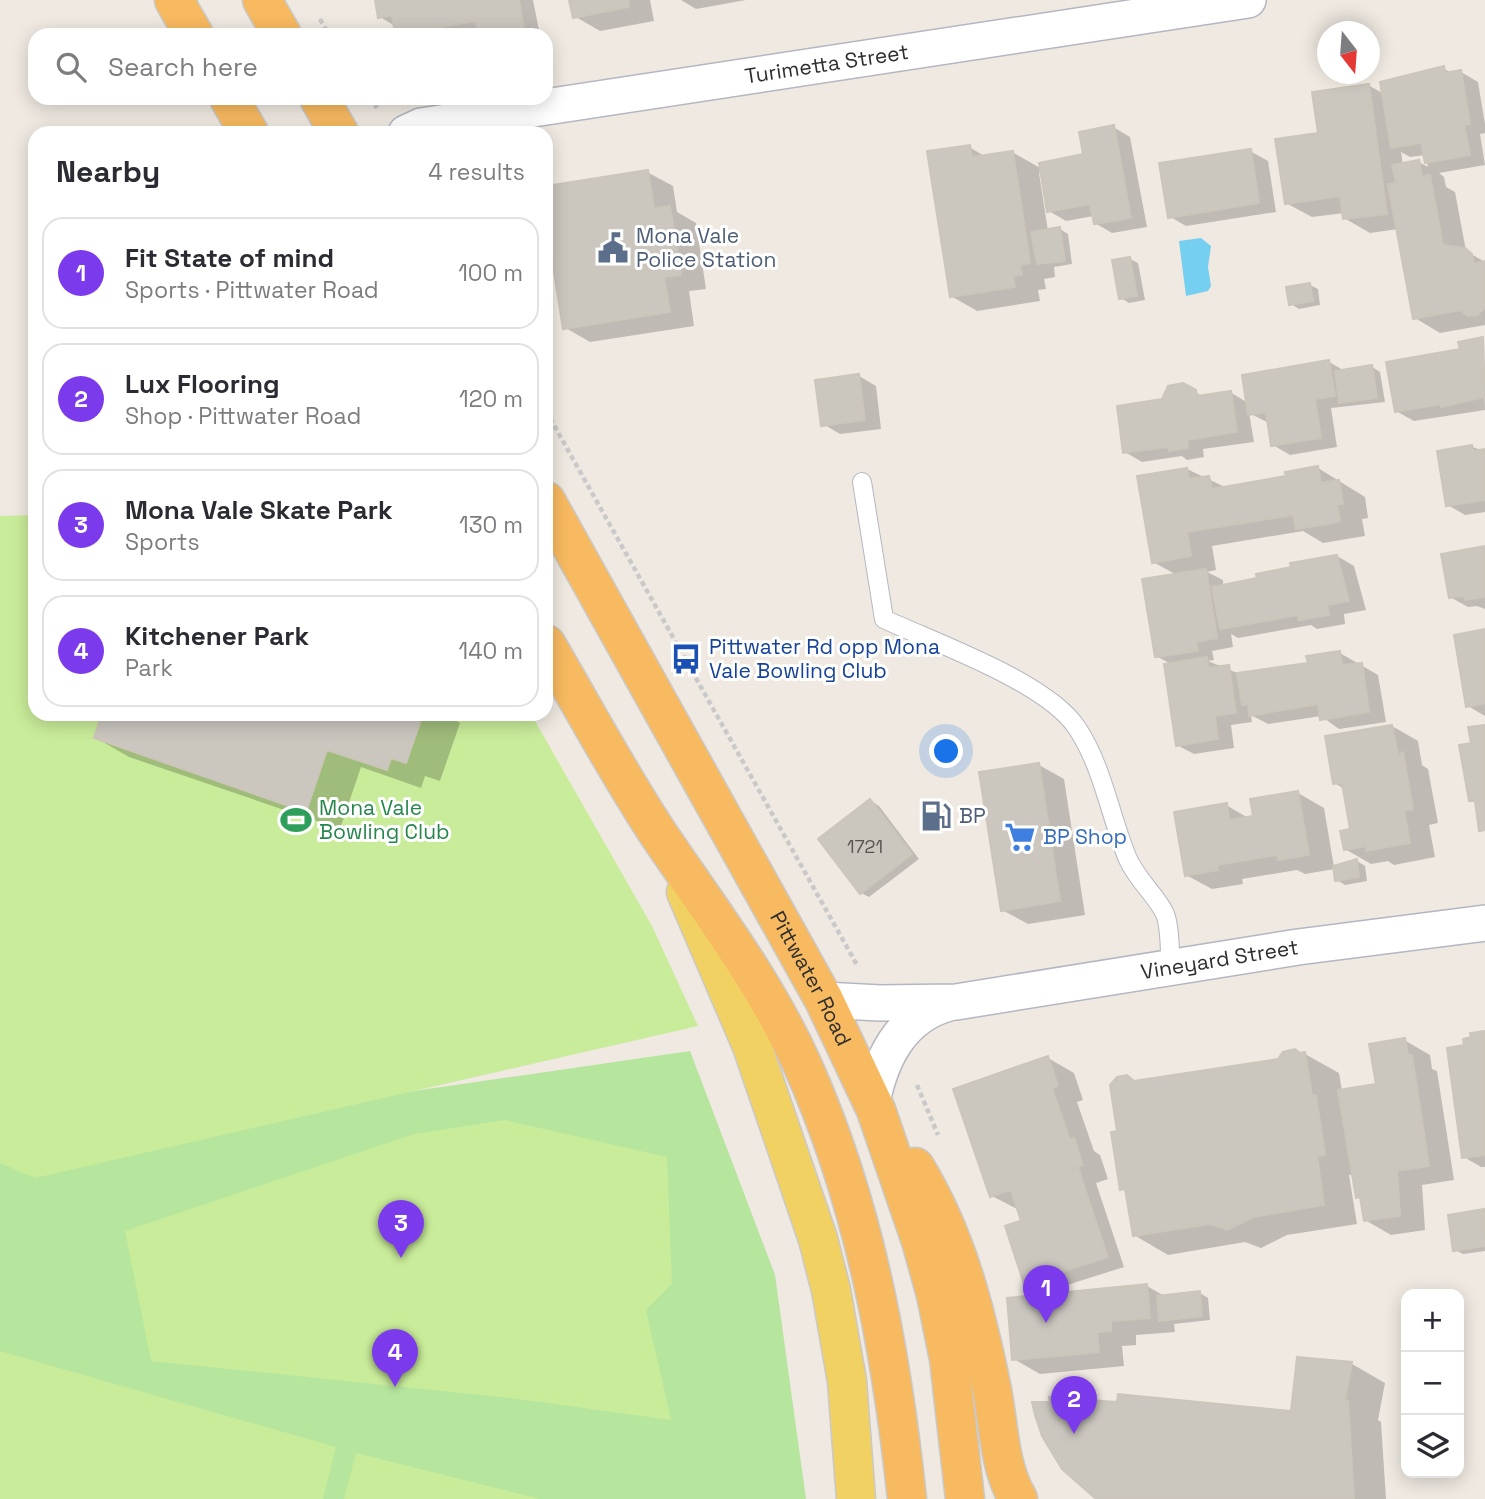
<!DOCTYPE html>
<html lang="en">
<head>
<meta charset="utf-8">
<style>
  :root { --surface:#fff; --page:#f2f2f3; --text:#2b2b33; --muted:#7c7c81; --line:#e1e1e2; --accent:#7c3aed }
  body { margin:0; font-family:"Space Grotesk",sans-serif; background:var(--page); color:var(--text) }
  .controls { position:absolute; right:21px; bottom:21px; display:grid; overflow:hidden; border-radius:14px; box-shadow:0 4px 18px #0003 }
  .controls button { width:63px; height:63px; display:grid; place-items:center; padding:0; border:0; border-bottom:2px solid var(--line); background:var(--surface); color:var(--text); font:35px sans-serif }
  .compass { position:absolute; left:1317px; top:21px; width:63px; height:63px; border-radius:50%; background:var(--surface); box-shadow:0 4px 18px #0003; rotate:163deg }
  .you { position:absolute; left:947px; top:752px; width:24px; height:24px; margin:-18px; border:5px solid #fff; border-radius:50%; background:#1a73e8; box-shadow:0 0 0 10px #1a73e833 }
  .badge { display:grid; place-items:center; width:46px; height:46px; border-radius:50%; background:var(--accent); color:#fff; font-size:23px; font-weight:700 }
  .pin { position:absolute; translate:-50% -58px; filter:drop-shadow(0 2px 4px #0008) }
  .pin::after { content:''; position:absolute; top:37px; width:24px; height:21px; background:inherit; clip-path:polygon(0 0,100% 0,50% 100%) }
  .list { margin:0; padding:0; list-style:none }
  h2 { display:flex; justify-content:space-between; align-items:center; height:91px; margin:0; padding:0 28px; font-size:30px }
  h2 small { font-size:23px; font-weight:400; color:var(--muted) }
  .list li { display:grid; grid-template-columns:46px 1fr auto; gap:21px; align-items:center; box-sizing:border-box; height:112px; margin:0 14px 14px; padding:0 14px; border:2px solid var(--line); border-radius:21px }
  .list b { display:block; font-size:26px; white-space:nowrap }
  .list p { margin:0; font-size:23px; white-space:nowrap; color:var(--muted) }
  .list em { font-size:23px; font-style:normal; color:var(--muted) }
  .icon { flex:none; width:38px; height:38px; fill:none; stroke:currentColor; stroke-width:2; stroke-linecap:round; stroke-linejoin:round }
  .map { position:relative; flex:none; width:1485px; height:1499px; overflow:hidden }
  .search { position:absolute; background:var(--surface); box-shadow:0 4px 18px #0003; left:28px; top:28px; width:525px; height:77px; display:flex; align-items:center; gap:18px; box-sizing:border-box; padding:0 24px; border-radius:21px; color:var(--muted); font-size:26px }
  .panel { position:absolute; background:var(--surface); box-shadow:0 4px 18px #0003; left:28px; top:126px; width:525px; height:595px; border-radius:21px }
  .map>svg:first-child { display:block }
  .green { fill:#b6e59e }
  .pitch { fill:#c9ec9a }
  .water { fill:#75cff0 }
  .shadow { fill:#0003; fill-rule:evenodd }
  .building { fill:#cbc7bf; stroke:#cbc5ba; stroke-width:2 }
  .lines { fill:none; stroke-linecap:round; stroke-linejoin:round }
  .service-casing { stroke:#b4b7c1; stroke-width:20 }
  .minor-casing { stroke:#b4b7c1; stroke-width:38 }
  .primary-casing { stroke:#c9c9c9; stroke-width:41 }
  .trunk-casing { stroke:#c9c9c9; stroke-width:41 }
  .path { stroke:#c9c9c9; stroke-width:4.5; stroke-dasharray:5 3.5; stroke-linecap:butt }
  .service { stroke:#fff; stroke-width:18 }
  .minor { stroke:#fff; stroke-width:35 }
  .primary { stroke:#f2d163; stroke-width:38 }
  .trunk { stroke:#f8ba60; stroke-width:38 }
  .labels { text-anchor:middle; stroke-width:6; stroke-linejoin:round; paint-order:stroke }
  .number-label { font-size:18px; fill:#555452 }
  .street-label { font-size:21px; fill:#2e2e2e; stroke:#fff }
  .service-label { font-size:21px; fill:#4e5e75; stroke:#fff; text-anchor:start }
  .transit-label { font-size:21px; fill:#164399; stroke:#fff; text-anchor:start }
  .leisure-label { font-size:21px; fill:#27864d; stroke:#fff; text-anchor:start }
  .shop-label { font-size:21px; fill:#366cbe; stroke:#fff; text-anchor:start }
</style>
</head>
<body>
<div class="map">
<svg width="1485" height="1499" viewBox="0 0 1485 1499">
  <rect width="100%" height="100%" fill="#efe9e1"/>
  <path class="green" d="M690 1051 775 1275 806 1499H0V1151Z"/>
  <path class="pitch" d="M35 515V714H531L652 926 698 1026 35 1178 0 1163V516Z
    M505 1120 667 1157 672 1284 646 1310 671 1420 511 1398 151 1361 125 1231 414 1134Z
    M0 1351 336 1447 323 1499H0Z
    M356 1453 540 1499H344Z"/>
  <path class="water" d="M1201 238 1211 246 1208 267 1211 286 1208 291 1186 296 1179 241Z"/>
  <path class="shadow" d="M377 0H533L540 35H481L480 32 399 35 395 26 380 17Z
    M571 0H650L654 21 600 31 574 16Z
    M681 0H746L696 9Z
    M1443 68 1453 74 1461 72 1478 82 1485 124V133L1480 134 1485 165 1439 173 1444 177 1446 187 1455 192 1466 251 1485 262V325L1440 333 1415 318 1398 229 1370 233 1344 218V213L1312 217 1286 203 1320 135 1368 85 1384 94ZM1401 152 1410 157 1425 155 1428 167 1419 162 1403 165Z
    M1113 127 1130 137 1147 227 1112 233 1095 223 1094 216 1066 221 1049 211 1042 172 1039 173 1048 231 1060 229 1068 234 1072 264 1054 267 1055 277 1044 279 1046 289 1038 290 1040 301 977 311 951 296 969 147 986 157 1012 152 1042 169 1085 156Z
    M1250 151 1268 161 1276 212 1186 226 1169 216Z
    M647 172 673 186 677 212 696 223 706 289 689 291 694 326 590 342 564 327 546 209V188Z
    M1130 259 1138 263 1145 300 1129 303 1121 298Z
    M1310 285 1318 289 1320 305 1299 309 1291 304Z
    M1483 339 1485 410 1414 421 1396 411 1462 350 1461 343Z
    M1329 362 1345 371 1372 367 1380 372 1385 402 1331 408 1337 447 1290 455 1273 445 1269 423 1249 413 1254 442 1203 449 1204 457 1187 460 1182 456 1142 462 1125 452 1163 401 1182 385 1204 397 1230 392 1248 403Z
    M859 376 876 386 881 429 840 434 823 424Z
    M1472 447 1485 451V512L1465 515 1448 505Z
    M1318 468 1365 497 1368 518 1362 519 1365 536 1323 543 1303 531 1212 546 1216 570 1207 572 1223 580V586L1259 580 1337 556 1354 566 1366 610 1344 614 1345 624 1317 629 1311 625 1238 638 1231 634 1233 647 1212 651 1214 660 1208 661 1242 675 1310 664 1340 653 1378 675 1386 722 1339 729 1321 716 1268 724 1251 715 1252 722 1231 725 1234 748 1194 754 1177 745 1171 664 1156 656 1177 575 1153 562 1187 469 1227 488 1288 478Z
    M1485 548V609L1477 606 1468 607 1450 597Z
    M1485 631V716L1468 706Z
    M104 714H445L460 723 440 781 425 776 421 788 361 767 340 829 129 757 96 738Z
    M1392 726 1418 741 1422 765 1428 769 1438 823 1429 825 1435 857 1394 865 1388 861 1371 864 1345 849 1352 831 1344 789 1335 783Z
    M1039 765 1064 779 1085 915 1028 924 1002 910Z
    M1298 793 1324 808 1334 867 1357 861 1365 866 1367 881 1345 885 1337 880 1335 869 1305 874 1297 870 1242 879 1243 884 1212 889 1186 875 1226 805 1250 819Z
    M871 801 879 806 919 859 869 897 861 893Z
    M1485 1033V1167H1481L1464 1157 1465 1047Z
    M1404 1040 1430 1055 1432 1069 1437 1071 1454 1180 1422 1185 1425 1230 1391 1235 1365 1220 1354 1174 1349 1175 1357 1224 1287 1235 1261 1248 1245 1242 1168 1255 1134 1235 1128 1192 1122 1189 1119 1132 1136 1083 1305 1054 1339 1073 1342 1091 1378 1086Z
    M1048 1058 1074 1073 1083 1100 1077 1102 1094 1151 1100 1155 1108 1179 1096 1183 1124 1267 1042 1293 1025 1283 1023 1222 1019 1210 992 1196Z
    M1484 1211 1485 1251 1463 1254 1455 1250Z
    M1147 1286 1166 1297 1200 1293 1208 1298 1210 1320 1174 1324 1175 1332 1136 1335V1345L1122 1346 1124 1366 1040 1374 1014 1359Z
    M1299 1359 1352 1364 1385 1383 1378 1420 1381 1422 1386 1499H1099L1292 1413Z"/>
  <path class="building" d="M375 0H519L525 35H479L475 21 395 35 392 15 378 18Z
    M569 0H628L629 7 573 18Z
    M1444 66 1445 73 1461 70 1470 124 1464 125 1470 155 1425 163 1421 143 1391 148 1380 82Z
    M1369 84 1387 214 1343 219 1340 196 1285 204 1275 139 1318 133 1312 92Z
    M1114 125 1131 218 1094 224 1090 204 1047 212 1039 163 1083 154 1079 132Z
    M970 145 972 157 1013 151 1030 263 1020 265 1022 275 1013 276 1015 287 950 297 927 151Z
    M1251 149 1259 203 1168 218 1159 163Z
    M1419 160 1422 177 1430 175 1443 245 1465 248 1472 254 1474 264 1485 261V308L1477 315 1467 316 1461 310 1413 319 1388 184 1396 183 1392 165Z
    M648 170 654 208 670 206 681 275 664 277 670 312 563 329 546 221V186Z
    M1060 227 1065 261 1037 264 1031 232Z
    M1130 257 1137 296 1119 299 1112 260Z
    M1310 283 1313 301 1289 305 1286 287Z
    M1483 337 1485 397 1441 407V404L1395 412 1386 362 1460 349 1458 342Z
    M1329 360 1335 396 1315 399 1321 438 1271 446 1266 412 1248 415 1242 375Z
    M1372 365 1377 398 1339 403 1335 371Z
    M859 374 865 420 821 426 815 380Z
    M1183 383 1196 390 1197 396 1231 391 1237 432 1187 440 1188 448 1169 451 1168 447 1123 453 1117 406 1162 399 1168 386Z
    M1472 445 1473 451 1485 449V500L1446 506 1437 451Z
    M1318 466 1321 483 1339 480 1343 504 1337 505 1340 522 1296 529 1293 515 1187 532 1191 556 1152 563 1137 476 1187 468 1189 479 1209 476 1212 489 1286 476 1285 472Z
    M1485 546V597L1465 600 1464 596 1449 598 1441 554Z
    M1337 555 1349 601 1327 605 1329 615 1299 620 1298 615 1220 629 1212 587 1257 578 1256 574 1291 567 1290 563Z
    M1206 569 1217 638 1196 642 1198 651 1155 657 1142 579Z
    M1485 629V703L1466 707 1454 635Z
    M1340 651 1342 665 1362 663 1369 712 1320 720 1318 704 1249 716 1248 704 1242 705 1237 673 1308 663 1306 656Z
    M1207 657 1208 668 1229 665 1236 713 1215 716 1218 739 1176 746 1164 664Z
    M102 714H423L406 763 391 758 387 770 327 750 306 812 94 738Z
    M1392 725 1398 755 1403 752 1413 809 1404 811 1410 843 1366 851V846L1344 850 1340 831 1350 829 1342 783 1333 784 1325 736Z
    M1485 725V830L1479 831 1475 801H1469L1459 745 1471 743 1468 727Z
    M1039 763 1060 901 1001 911 979 772Z
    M1298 791 1309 855 1278 860 1277 855 1217 865 1218 870 1185 876 1174 812 1227 803 1229 820 1253 816 1250 799Z
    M870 799 912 854 860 894 818 839Z
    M1357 859 1359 877 1335 881 1333 866Z
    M1485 1031V1155L1462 1158 1447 1048 1464 1045 1463 1039 1471 1037 1470 1033Z
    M1405 1038 1408 1055H1412L1429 1166 1397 1171 1400 1216 1364 1221 1360 1197 1356 1198 1338 1090 1376 1084 1369 1044Z
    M1295 1049 1300 1053 1305 1052 1312 1096 1316 1095 1325 1155 1317 1156 1324 1205 1253 1217 1227 1230 1210 1224 1133 1236 1125 1189 1120 1190 1111 1132 1117 1131 1110 1085 1117 1077 1127 1075 1134 1081 1278 1059 1283 1052Z
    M1048 1056 1058 1086 1052 1088 1070 1140 1074 1138 1083 1165 990 1197 953 1089Z
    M1078 1167 1088 1198 1021 1221 1011 1190Z
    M1088 1198 1108 1257 1024 1284 1005 1226Z
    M1484 1209 1485 1246 1453 1251 1448 1215Z
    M1147 1284 1150 1318 1111 1321V1331L1097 1332 1099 1352 1012 1360 1007 1298Z
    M1200 1291 1202 1316 1159 1321 1157 1296Z
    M1297 1357 1352 1362 1345 1400 1348 1401 1354 1499H1096L1062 1469 1042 1436 1035 1415 1032 1402H1050L1049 1397 1117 1402 1118 1394 1291 1411Z"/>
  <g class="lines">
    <g class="service-casing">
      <path id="service" d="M862 482 884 619C935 643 1047 682 1077 728 1102 765 1110 815 1127 857 1136 879 1157 896 1165 914 1171 929 1169 952 1171 967"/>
    </g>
    <g class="minor-casing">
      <g id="minor">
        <path id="s1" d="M406 133 421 126 1248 0"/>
        <path id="s2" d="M824 1000 880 1003 956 1002 1298 947 1485 923"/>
        <path d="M872 1102C881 1058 901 1016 949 1003"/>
      </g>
    </g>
    <g class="primary-casing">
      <path id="primary" d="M686 892 752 1046 818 1239 831 1290 847 1381 856 1499"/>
    </g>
    <g class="trunk-casing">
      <g id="trunk">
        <path d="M174 0 194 35"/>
        <path d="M262 0 282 35"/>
        <path d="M229 98 249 133"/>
        <path d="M319 98 339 133"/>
        <path id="s3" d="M546 501 824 1000 876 1110 921 1241 936 1295 949 1359 965 1499"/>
        <path d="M546 644C583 707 618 773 659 835 709 909 765 982 802 1064 864 1202 891 1349 907 1499"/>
        <path d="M915 1167C957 1236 976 1311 992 1390 999 1426 999 1467 1018 1499"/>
      </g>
    </g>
    <path class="path" d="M320 19 329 35
      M370 98 377 108
      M546 411 857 965
      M917 1085 938 1135"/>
    <use href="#service" class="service"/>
    <use href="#minor" class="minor"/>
    <use href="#primary" class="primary"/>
    <use href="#trunk" class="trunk"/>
  </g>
  <defs>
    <g id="civic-bare" transform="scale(2.415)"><path d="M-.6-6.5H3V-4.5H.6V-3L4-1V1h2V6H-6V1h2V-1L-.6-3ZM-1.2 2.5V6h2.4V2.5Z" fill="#5c6f8a" stroke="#fff" stroke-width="2.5" paint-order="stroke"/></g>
    <g id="bus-bare" transform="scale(2.415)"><path d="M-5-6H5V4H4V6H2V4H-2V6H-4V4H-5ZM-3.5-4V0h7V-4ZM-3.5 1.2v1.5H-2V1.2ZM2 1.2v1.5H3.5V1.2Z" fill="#1a4fb4" stroke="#fff" stroke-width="2.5" paint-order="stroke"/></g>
    <g id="fuel-bare" transform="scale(2.415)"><path d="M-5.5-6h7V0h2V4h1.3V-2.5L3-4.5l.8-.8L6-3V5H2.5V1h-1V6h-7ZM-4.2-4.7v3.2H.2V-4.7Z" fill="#5c6f8a" stroke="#fff" stroke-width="2.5" paint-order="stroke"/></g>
    <g id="stadium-bare" transform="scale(2.415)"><path d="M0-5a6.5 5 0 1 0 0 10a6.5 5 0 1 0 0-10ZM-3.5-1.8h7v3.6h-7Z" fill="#2e9e5b" stroke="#fff" stroke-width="2.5" paint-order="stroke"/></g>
    <g id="supermarket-bare" transform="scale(2.415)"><path d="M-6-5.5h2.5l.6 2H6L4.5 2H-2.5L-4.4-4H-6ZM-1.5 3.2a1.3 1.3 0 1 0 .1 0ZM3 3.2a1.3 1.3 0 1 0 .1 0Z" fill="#3f7fe0" stroke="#fff" stroke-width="2.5" paint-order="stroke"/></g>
  </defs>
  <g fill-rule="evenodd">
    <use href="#civic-bare" x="613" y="248"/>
    <use href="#bus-bare" x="686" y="659"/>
    <use href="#fuel-bare" x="936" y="816"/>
    <use href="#stadium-bare" x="296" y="820"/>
    <use href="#supermarket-bare" x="1020" y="837"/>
  </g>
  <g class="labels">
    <g class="number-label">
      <text x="865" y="853">1721</text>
    </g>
    <g class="street-label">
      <text dy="7" stroke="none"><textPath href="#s1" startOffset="427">Turimetta Street</textPath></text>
      <text dy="7" stroke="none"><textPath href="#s2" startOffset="399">Vineyard Street</textPath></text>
      <text dy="7" stroke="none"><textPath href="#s3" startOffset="546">Pittwater Road</textPath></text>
    </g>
    <g class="service-label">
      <text x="636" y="243">Mona Vale<tspan x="636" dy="24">Police Station</tspan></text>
      <text x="959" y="823">BP</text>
    </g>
    <g class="transit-label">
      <text x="709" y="654">Pittwater Rd opp Mona<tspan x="709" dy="24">Vale Bowling Club</tspan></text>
    </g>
    <g class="leisure-label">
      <text x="319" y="815">Mona Vale<tspan x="319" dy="24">Bowling Club</tspan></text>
    </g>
    <g class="shop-label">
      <text x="1043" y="844">BP Shop</text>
    </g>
  </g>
</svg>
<div class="controls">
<button>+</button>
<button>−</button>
<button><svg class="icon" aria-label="layers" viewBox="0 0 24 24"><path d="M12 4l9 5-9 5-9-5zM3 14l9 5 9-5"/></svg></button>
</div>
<svg class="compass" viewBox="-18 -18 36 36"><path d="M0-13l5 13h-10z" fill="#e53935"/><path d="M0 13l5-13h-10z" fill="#7c7c81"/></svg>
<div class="you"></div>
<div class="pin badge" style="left:1046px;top:1323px">1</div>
<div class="pin badge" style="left:1074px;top:1434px">2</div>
<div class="pin badge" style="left:401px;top:1258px">3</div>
<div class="pin badge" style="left:395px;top:1387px">4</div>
<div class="search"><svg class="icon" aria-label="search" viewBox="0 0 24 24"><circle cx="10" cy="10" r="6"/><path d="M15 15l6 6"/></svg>Search here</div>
<section class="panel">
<h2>Nearby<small>4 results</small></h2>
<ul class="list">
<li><span class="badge">1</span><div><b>Fit State of mind</b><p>Sports · Pittwater Road</p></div><em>100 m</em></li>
<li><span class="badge">2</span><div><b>Lux Flooring</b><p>Shop · Pittwater Road</p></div><em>120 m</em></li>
<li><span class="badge">3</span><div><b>Mona Vale Skate Park</b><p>Sports</p></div><em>130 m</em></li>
<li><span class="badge">4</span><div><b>Kitchener Park</b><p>Park</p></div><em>140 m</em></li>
</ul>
</section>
</div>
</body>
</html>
